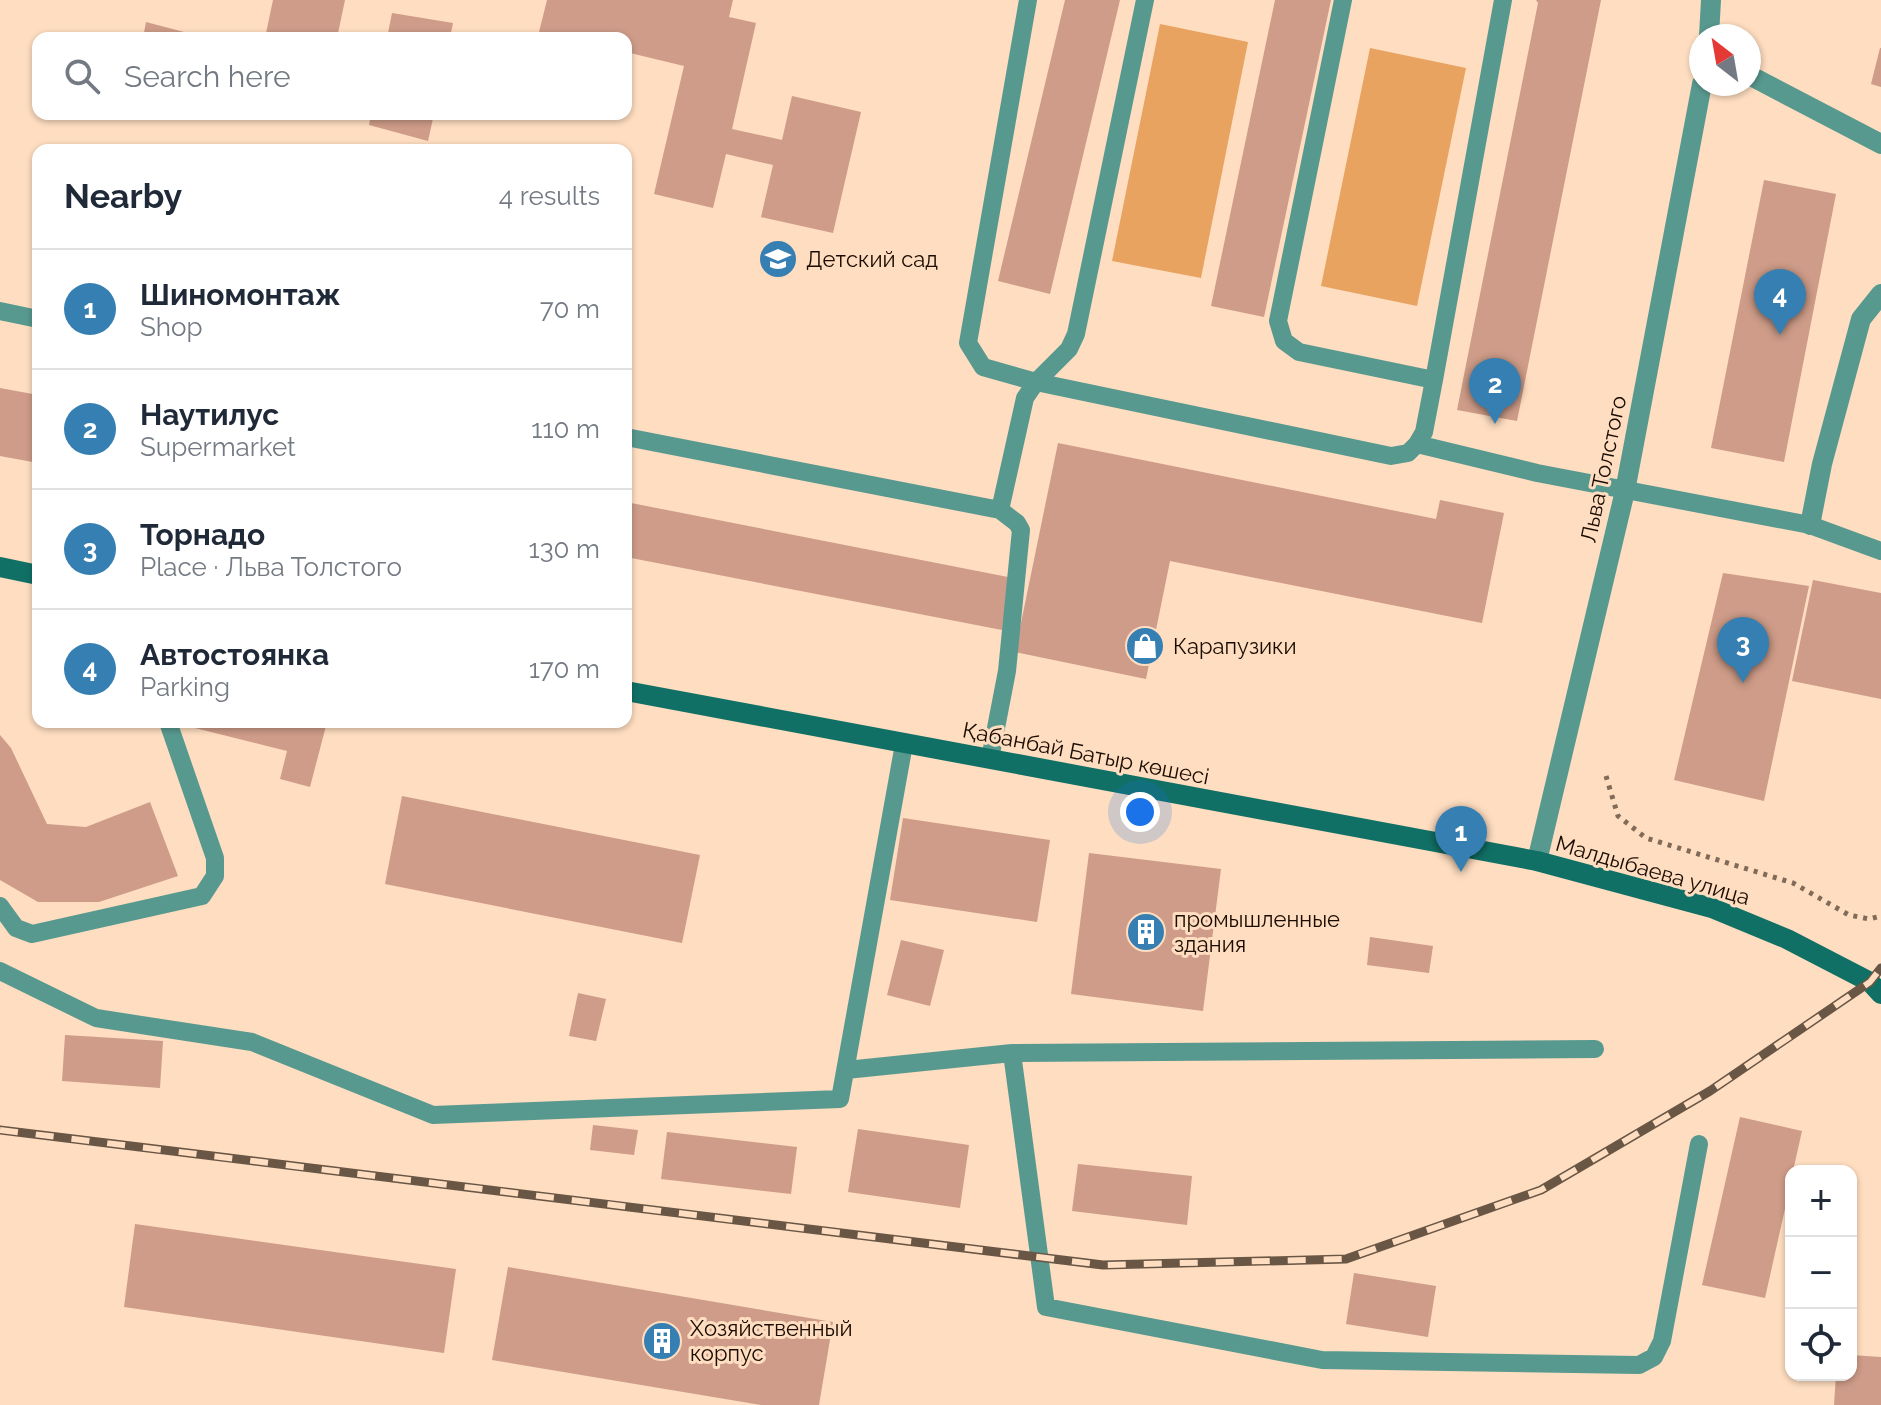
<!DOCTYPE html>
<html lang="en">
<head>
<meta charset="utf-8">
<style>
  :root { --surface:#fff; --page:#f2f2f3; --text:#1f2937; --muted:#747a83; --line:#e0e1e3; --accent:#367fb3 }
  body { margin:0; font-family:Raleway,sans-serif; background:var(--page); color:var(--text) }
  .controls { position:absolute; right:24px; bottom:24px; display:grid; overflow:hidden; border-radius:16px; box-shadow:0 2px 6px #0004 }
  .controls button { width:72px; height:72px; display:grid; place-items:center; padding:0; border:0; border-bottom:2px solid var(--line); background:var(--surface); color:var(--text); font:40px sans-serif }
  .compass { position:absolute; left:1689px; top:24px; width:72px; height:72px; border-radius:50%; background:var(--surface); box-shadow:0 2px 6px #0004; rotate:329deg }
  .you { position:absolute; left:1140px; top:812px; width:28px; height:28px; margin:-20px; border:6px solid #fff; border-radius:50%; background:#1a73e8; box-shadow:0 0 0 12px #1a73e833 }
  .badge { display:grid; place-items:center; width:52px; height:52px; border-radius:50%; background:var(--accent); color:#fff; font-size:26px; font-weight:700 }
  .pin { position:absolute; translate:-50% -66px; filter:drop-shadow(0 2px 4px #0008) }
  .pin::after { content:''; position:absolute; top:42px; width:28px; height:24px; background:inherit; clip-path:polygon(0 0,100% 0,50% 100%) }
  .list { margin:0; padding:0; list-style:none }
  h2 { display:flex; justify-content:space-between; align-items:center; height:104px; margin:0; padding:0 32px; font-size:34px }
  h2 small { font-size:26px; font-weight:400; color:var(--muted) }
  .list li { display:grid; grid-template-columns:52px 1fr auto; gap:24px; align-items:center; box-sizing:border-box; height:120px; padding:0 32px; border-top:2px solid var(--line) }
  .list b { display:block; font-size:30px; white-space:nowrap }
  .list p { margin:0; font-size:26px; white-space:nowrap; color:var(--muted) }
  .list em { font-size:26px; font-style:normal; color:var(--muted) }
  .icon { flex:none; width:44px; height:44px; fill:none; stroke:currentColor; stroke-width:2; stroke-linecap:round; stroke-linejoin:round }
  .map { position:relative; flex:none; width:1881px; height:1405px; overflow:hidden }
  .search { position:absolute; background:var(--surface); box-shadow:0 2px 6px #0004; left:32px; top:32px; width:600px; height:88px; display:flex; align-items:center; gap:20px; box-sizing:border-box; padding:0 28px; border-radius:16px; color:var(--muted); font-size:30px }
  .panel { position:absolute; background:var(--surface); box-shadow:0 2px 6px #0004; left:32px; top:144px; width:600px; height:584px; border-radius:16px }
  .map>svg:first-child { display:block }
  .green { fill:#e9a360 }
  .building { fill:#ce9c88 }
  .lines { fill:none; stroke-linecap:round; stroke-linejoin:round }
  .path { stroke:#816b58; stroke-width:5; stroke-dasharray:4 6; stroke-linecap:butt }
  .service { stroke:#58998f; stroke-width:18 }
  .minor { stroke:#58998f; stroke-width:20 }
  .tertiary { stroke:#58998f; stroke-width:20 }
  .secondary { stroke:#117065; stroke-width:20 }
  .rail-casing { stroke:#6a5645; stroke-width:9 }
  .rail { stroke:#feddc0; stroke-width:6; stroke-dasharray:18; stroke-linecap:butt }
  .labels { text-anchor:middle; stroke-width:6; stroke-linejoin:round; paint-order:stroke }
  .poi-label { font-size:22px; fill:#1a0c02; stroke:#feddc0; text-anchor:start }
  .street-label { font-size:22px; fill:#1a0c02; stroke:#feddc0 }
</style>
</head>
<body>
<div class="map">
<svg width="1881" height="1405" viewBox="0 0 1881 1405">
  <rect width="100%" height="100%" fill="#feddc0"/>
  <path class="green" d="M1160 24 1248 42 1201 278 1112 261Z
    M1370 48 1466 68 1417 306 1321 286Z"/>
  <path class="building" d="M273 0H345L337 38H265Z
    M547 0H733L729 17 756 23 732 129 782 140 792 96 861 112 833 233 761 217 773 165 726 154 713 208 654 194 684 66 626 52V38H564L539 32Z
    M1065 0H1120L1050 294 998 281Z
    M1275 0H1331L1264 317 1211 306Z
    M1536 0H1601L1517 421 1457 410 1538 3Z
    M392 13 453 23 450 38H387Z
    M146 22 203 37V38H143Z
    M1880 48H1881V87L1871 84Z
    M371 114H434L428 141 369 125Z
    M1764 180 1836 194 1784 462 1711 448Z
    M0 388 38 395V463L0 456Z
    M1058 443 1436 519 1440 500 1504 513 1482 623 1170 561 1146 679 1015 652Z
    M626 502 1013 578 1002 630 626 557Z
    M1723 573 1809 586 1764 801 1674 780Z
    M1813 580 1881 593V699L1792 681Z
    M192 722H327L310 787 280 779 287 751 191 727Z
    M0 735 11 748 47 824 86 827 150 802 178 876 99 902H38L0 880Z
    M402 796 700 855 682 943 385 884Z
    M903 818 1050 840 1037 922 890 900Z
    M1089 853 1221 869 1203 1011 1071 994Z
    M1370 937 1433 946 1429 973 1367 965Z
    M901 940 944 950 930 1006 887 995Z
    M578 993 606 999 596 1041 569 1036Z
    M65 1035 163 1041 160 1088 62 1081Z
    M1740 1117 1802 1131 1793 1171H1791V1182L1765 1298 1702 1285Z
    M593 1125 638 1130 634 1155 590 1150Z
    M858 1129 969 1145 960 1208 848 1192Z
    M667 1132 797 1147 791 1194 661 1179Z
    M1078 1164 1192 1176 1187 1225 1072 1211Z
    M135 1224 456 1269 444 1353 124 1307Z
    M508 1267 833 1322 819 1405H761L492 1360Z
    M1354 1273 1436 1286 1428 1337 1346 1324Z
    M1851 1355 1881 1357V1405H1834L1836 1375H1851Z"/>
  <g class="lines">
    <path class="path" d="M1606 776 1618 816 1646 838 1793 883 1849 915 1869 919 1881 916"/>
    <path class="service" d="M1028 0 968 343 983 367 1036 382 1391 456 1408 453 1417 444
      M1343 0 1278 321 1284 341 1299 352 1434 380
      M1503 0 1434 380 1424 432 1417 444 1537 473 1810 525 1881 551
      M0 311 38 319
      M626 437 1000 510 1017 523 1021 530 1007 671 990 759
      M1000 510 1025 398 1036 382 1069 349 1076 334 1145 0
      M0 906 16 928 32 934 202 896 215 876V858L168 722
      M0 971 96 1018 252 1042 433 1115 840 1099 904 744
      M1012 1053 1046 1307 1322 1360 1639 1365 1654 1357 1662 1341 1699 1144
      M846 1070 1012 1053 1595 1049"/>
    <path class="minor" d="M1749 75 1881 144
      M1810 525 1822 464 1861 319 1881 294"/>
    <path class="tertiary" d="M1709 36 1711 0
      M1537 861 1625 491 1702 84"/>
    <path class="secondary" d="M0 567 38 575
      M626 691 1537 861 1712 908 1787 939 1870 982 1881 994"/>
    <g class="rail-casing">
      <path id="rail" d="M0 1130 1103 1265 1346 1259 1541 1190 1710 1091 1870 982 1881 968"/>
    </g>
    <use href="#rail" class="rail"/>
  </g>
  <defs>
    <g id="school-disc" transform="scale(2)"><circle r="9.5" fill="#367fb3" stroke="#feddc0"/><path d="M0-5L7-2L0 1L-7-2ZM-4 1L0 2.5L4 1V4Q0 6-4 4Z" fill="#fff"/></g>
    <g id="shop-disc" transform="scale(2)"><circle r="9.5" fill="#367fb3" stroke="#feddc0"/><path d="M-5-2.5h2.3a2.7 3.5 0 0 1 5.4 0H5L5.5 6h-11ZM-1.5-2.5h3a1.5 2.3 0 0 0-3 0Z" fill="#fff"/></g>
    <g id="building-disc" transform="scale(2)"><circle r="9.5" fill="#367fb3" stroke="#feddc0"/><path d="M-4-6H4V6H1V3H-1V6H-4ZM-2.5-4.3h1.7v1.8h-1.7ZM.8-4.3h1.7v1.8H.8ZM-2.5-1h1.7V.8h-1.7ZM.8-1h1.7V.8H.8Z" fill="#fff"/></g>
  </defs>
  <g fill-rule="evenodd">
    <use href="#school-disc" x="778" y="259"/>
    <use href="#shop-disc" x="1145" y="646"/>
    <use href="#building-disc" x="1146" y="932"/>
    <use href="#building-disc" x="662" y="1341"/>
  </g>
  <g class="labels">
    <g class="poi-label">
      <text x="806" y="267">Детский сад</text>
      <text x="1173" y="654">Карапузики</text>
      <text x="1174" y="927">промышленные<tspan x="1174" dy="25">здания</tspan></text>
      <text x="690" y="1336">Хозяйственный<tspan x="690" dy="25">корпус</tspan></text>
    </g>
    <g class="street-label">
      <text transform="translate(1603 469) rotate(-78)" y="8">Льва Толстого</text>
      <text transform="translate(1086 753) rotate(11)" y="8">Қабанбай Батыр көшесі</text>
      <text transform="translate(1653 870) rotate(16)" y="8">Малдыбаева улица</text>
    </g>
  </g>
</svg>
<div class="controls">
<button>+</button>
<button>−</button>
<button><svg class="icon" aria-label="locate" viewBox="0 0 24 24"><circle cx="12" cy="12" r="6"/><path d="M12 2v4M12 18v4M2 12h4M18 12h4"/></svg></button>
</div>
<svg class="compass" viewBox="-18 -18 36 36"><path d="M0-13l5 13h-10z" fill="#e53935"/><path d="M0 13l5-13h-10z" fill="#747a83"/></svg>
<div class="you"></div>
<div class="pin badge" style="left:1461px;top:872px">1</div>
<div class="pin badge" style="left:1495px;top:424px">2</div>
<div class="pin badge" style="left:1743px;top:683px">3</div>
<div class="pin badge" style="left:1780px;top:335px">4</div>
<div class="search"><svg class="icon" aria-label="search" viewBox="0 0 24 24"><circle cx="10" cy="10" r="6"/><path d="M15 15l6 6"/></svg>Search here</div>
<section class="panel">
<h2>Nearby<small>4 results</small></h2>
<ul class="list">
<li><span class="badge">1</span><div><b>Шиномонтаж</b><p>Shop</p></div><em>70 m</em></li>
<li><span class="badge">2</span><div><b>Наутилус</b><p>Supermarket</p></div><em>110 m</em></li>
<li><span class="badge">3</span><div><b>Торнадо</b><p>Place · Льва Толстого</p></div><em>130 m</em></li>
<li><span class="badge">4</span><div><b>Автостоянка</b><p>Parking</p></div><em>170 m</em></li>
</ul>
</section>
</div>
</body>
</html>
